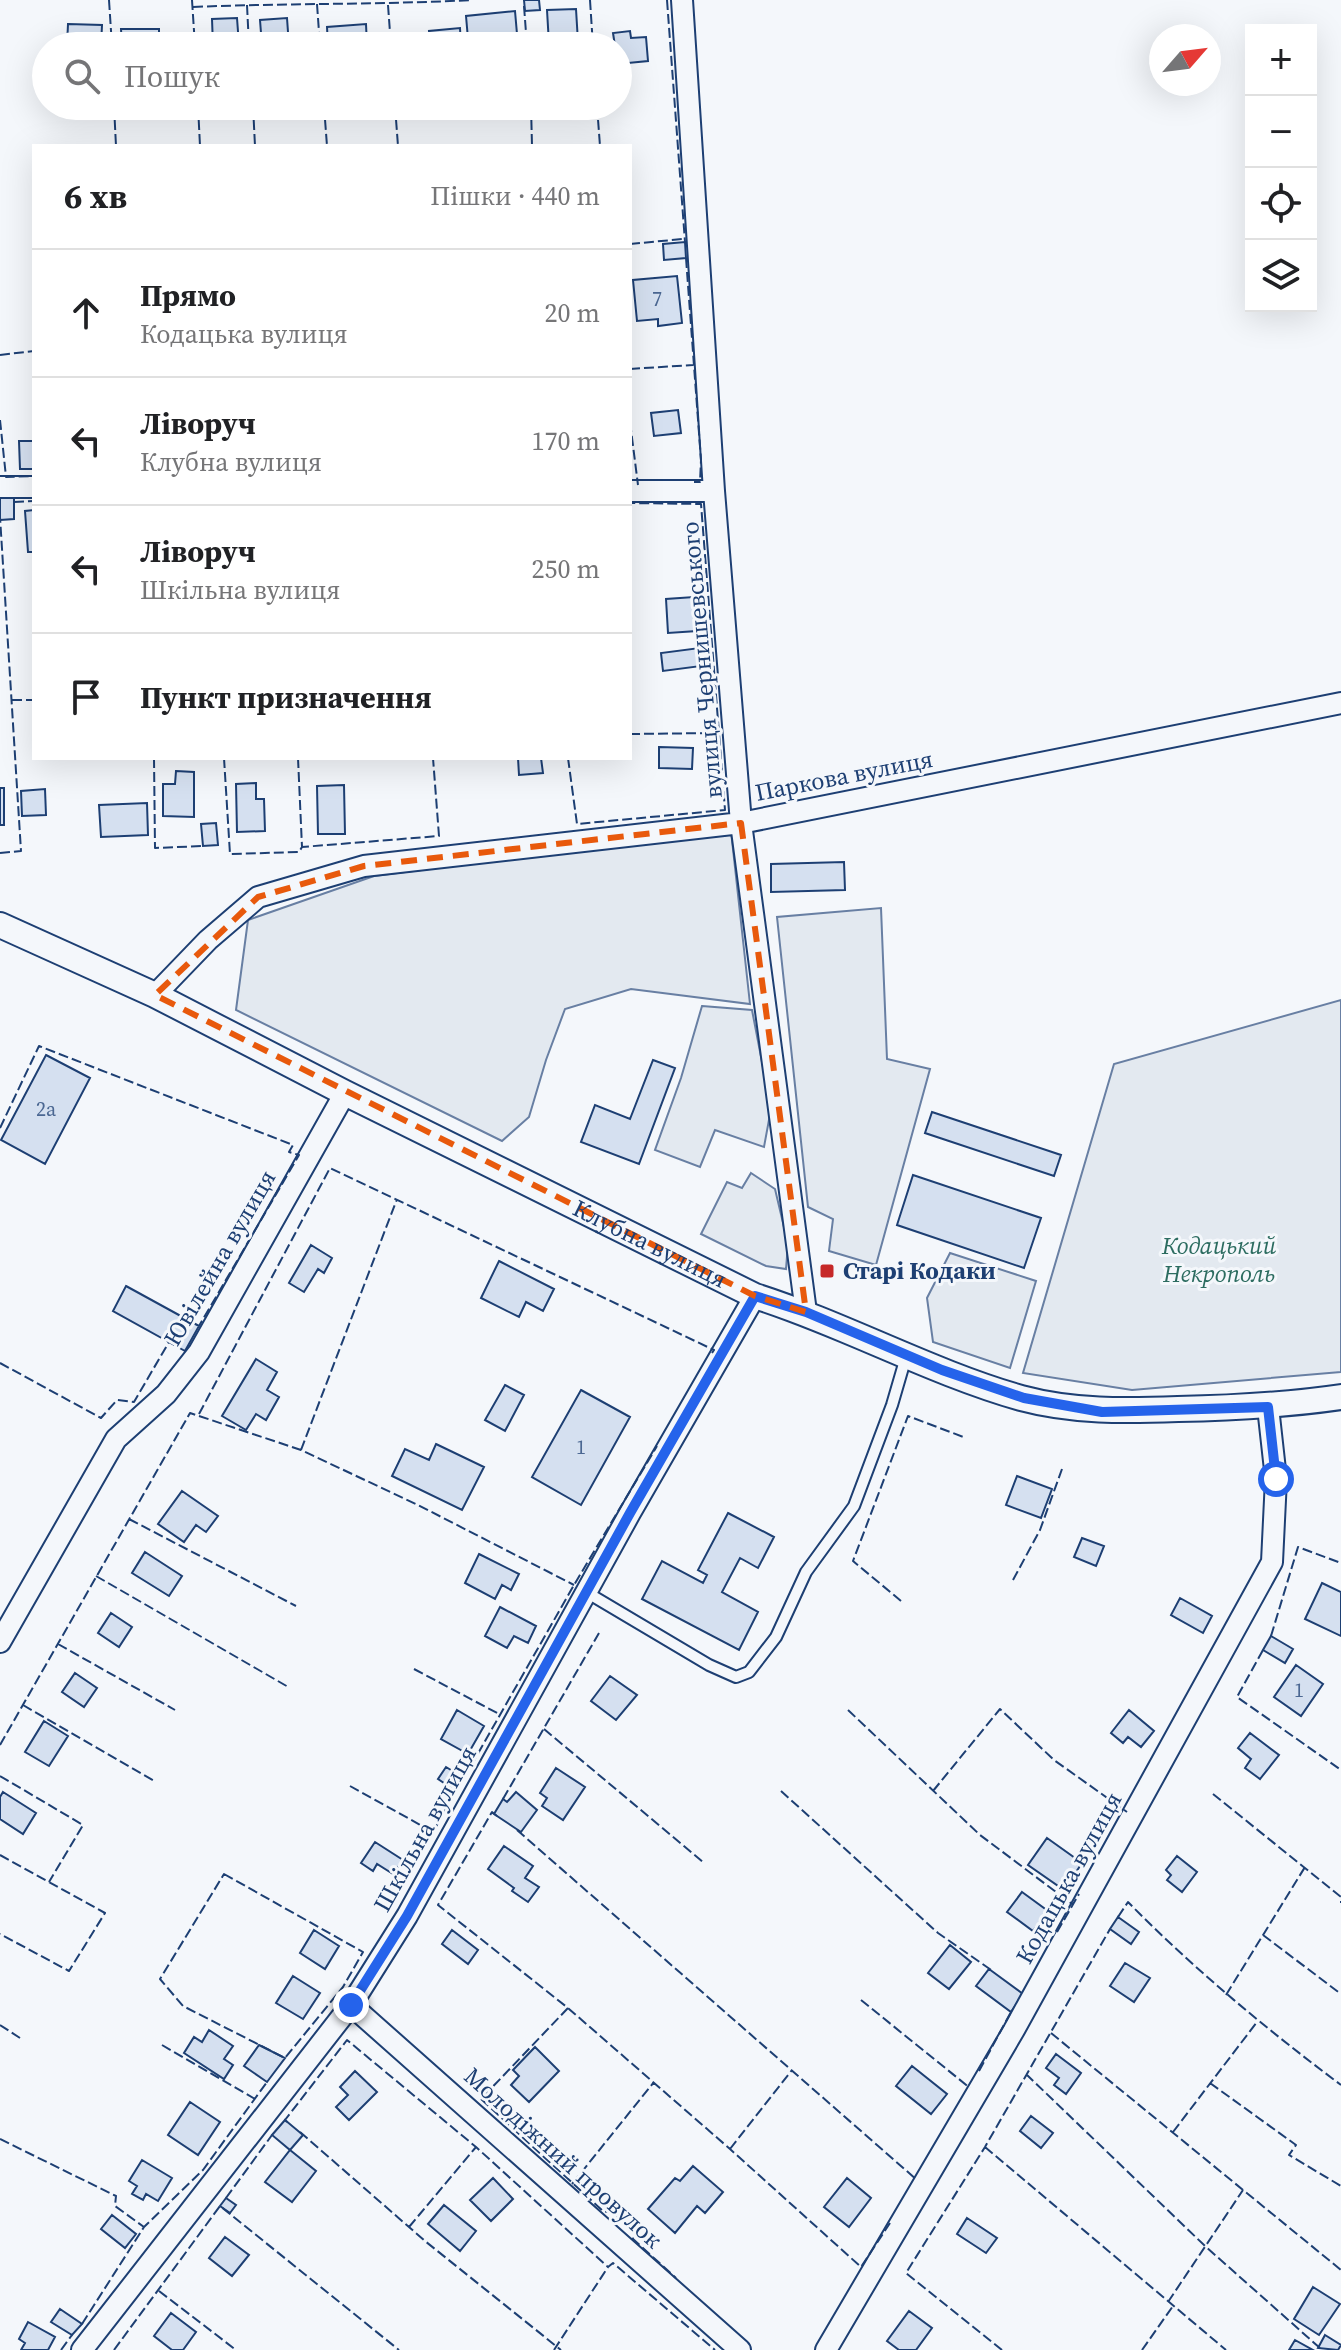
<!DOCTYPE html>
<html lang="uk">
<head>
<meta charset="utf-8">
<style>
  :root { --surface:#fff; --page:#f6f6f6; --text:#202124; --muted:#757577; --line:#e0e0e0 }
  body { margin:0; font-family:"Source Serif 4",serif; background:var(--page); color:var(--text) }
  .controls { position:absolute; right:24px; top:24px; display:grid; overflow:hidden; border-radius:0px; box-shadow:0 8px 32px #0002 }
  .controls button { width:72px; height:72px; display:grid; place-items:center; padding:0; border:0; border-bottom:2px solid var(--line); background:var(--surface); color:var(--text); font:40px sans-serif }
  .compass { position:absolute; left:1149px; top:24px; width:72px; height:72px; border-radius:50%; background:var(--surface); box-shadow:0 8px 32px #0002; rotate:62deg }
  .stop { position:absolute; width:24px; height:24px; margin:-18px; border:6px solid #2563eb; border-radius:50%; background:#fff }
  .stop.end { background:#2563eb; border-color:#fff; box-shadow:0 2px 8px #0008 }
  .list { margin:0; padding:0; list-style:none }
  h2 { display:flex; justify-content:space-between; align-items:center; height:104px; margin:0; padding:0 32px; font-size:34px }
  h2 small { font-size:26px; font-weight:400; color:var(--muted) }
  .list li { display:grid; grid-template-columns:52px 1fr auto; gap:24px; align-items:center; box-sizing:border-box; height:128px; padding:0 32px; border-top:2px solid var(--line) }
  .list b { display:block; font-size:30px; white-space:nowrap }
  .list p { margin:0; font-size:26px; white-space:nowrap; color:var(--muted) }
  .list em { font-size:26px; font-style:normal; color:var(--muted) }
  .icon { flex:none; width:44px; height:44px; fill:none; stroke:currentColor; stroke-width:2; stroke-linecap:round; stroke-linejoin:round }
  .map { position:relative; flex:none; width:1341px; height:2350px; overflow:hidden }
  .search { position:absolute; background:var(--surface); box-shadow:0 8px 32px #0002; left:32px; top:32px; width:600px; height:88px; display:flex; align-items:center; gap:20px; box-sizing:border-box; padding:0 28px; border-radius:44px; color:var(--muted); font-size:30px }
  .panel { position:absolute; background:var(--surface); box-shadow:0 8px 32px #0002; left:32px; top:144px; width:600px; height:616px; border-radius:0px }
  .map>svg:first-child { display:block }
  .green { fill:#e3e9f0; stroke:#687fa3; stroke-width:2 }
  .building { fill:#d5e0f0; stroke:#1d3f73; stroke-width:2 }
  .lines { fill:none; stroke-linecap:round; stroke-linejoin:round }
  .service-casing { stroke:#1d3f73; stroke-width:14 }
  .minor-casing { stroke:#1d3f73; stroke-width:24 }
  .tertiary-casing { stroke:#1d3f73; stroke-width:28 }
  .service { stroke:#f4f7fb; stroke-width:10 }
  .minor { stroke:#f4f7fb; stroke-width:20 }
  .tertiary { stroke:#f4f7fb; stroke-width:24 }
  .fence { stroke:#1d3f73; stroke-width:2; stroke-dasharray:10 4; stroke-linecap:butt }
  .route { stroke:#2563eb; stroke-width:10 }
  .marked { fill:none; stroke:#e8590c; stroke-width:6; stroke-dasharray:16 10; stroke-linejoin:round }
  .poi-dot { fill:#c62828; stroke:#f4f7fb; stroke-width:3 }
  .labels { text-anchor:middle; stroke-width:6; stroke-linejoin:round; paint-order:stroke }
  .number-label { font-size:20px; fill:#4b6792 }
  .street-label { font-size:24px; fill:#1d3f73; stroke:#f4f7fb }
  .park-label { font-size:24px; font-style:italic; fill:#2c6c60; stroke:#f4f7fb }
  .poi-label { font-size:24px; font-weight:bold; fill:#1d3f73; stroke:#f4f7fb; text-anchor:start }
</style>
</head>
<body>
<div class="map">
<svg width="1341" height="2350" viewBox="0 0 1341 2350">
  <rect width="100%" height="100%" fill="#f4f7fb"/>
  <path class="green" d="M731 831 750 1004 631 989 565 1009 546 1060 529 1117 502 1141 236 1010 248 920 374 876Z
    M881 908 887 1059 930 1069 876 1265 829 1251 833 1219 808 1207 777 917Z
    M1341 1000V1372L1132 1390 1023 1373 1114 1064Z
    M702 1006 752 1010 771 1109 764 1147 715 1130 700 1167 655 1150 681 1078Z
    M751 1173 775 1189 788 1244 786 1269 766 1266 701 1234 727 1182 742 1188Z
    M950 1253 1036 1281 1010 1368 933 1342 927 1298Z"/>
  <path class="building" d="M524 0H539L540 10 525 11Z
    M576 9 578 42 549 44 547 10Z
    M515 11 517 34 468 39 466 16Z
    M237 18 239 45 213 46 212 19Z
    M287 18 289 46H262L260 20Z
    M68 24 102 25 101 46H67Z
    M366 24 367 46H328L327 27Z
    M460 28 461 46H430L429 31Z
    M121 29H159V46H122Z
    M630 31 631 38 646 37 648 61 618 64V46H615L613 33Z
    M685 242 686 258 664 260 663 244Z
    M677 276 682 323 658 326V319L637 321 633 280Z
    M678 410 681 433 654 436 651 413Z
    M19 441H34V469H20Z
    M0 497H14V519L0 520Z
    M34 510V552H28L25 511Z
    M694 597 697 631 668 633 666 599Z
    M707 647 709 665 663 671 661 653Z
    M659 747 693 748 692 769 659 768Z
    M518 758H541L543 773 519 775Z
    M176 771 194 772V817L163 816V784H175Z
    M256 783V799H264L265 831 237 832 236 784Z
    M344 785 345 834H318L317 786Z
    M0 788H4V825H0Z
    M45 789 46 815 22 816 21 791Z
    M147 803 148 835 101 837 99 805Z
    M216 823 218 845 203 846 201 824Z
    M844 862 845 890 771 892V864Z
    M46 1055 90 1078 45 1164 1 1140Z
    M653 1060 675 1068 639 1164 581 1142 595 1105 630 1119Z
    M932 1112 1061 1155 1054 1176 925 1133Z
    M913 1175 1041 1218 1024 1268 897 1225Z
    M311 1245 332 1258 324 1273 318 1269 304 1292 289 1283Z
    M499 1261 554 1289 543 1311 526 1302 519 1317 481 1298Z
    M126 1286 199 1326 185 1351 113 1311Z
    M256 1359 277 1372 267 1390 279 1397 266 1420 256 1414 246 1430 222 1416Z
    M505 1385 524 1395 505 1431 485 1420Z
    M581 1390 630 1417 581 1505 532 1477Z
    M436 1444 484 1467 462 1510 392 1476 405 1449 429 1460Z
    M1017 1476 1052 1489 1041 1518 1006 1505Z
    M182 1491 218 1516 206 1532 196 1525 184 1542 158 1524Z
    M728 1513 774 1537 758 1568 740 1558 722 1592 758 1612 739 1650 642 1599 662 1561 703 1583 707 1575 698 1570Z
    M1082 1538 1104 1546 1096 1566 1074 1557Z
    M145 1552 182 1576 169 1596 132 1573Z
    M479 1554 519 1574 511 1590 502 1585 495 1599 465 1583Z
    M1322 1583 1341 1592V1636L1305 1619Z
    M1180 1598 1212 1616 1203 1633 1171 1615Z
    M500 1607 536 1626 528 1643 514 1636 507 1648 485 1636Z
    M111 1613 132 1627 119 1647 98 1633Z
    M1271 1636 1293 1649 1285 1663 1263 1650Z
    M1296 1665 1323 1684 1301 1716 1274 1697Z
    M75 1673 97 1688 84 1707 62 1692Z
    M610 1676 637 1695 616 1720 591 1701Z
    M457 1710 484 1726 468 1754 441 1739Z
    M1129 1710 1154 1731 1141 1747 1128 1737 1123 1743 1111 1733Z
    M44 1721 68 1736 49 1766 25 1752Z
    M1250 1733 1279 1755 1260 1779 1245 1768 1251 1759 1238 1748Z
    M446 1767 464 1778 456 1791 438 1779Z
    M556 1768 585 1787 563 1820 542 1806 547 1798 540 1793Z
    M3 1792 36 1813 23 1834 0 1819V1797Z
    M516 1792 537 1810 521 1832 494 1814 503 1799 507 1802Z
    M1047 1838 1082 1863 1064 1890 1028 1865Z
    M375 1842 403 1860 393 1874 377 1864 373 1871 361 1863Z
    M504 1846 533 1866 525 1878 539 1887 528 1902 512 1891 514 1888 488 1869Z
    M1177 1856 1197 1872 1182 1892 1167 1880 1171 1875 1166 1870Z
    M1022 1892 1048 1911 1033 1931 1007 1912Z
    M1118 1917 1139 1932 1131 1944 1110 1929Z
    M314 1930 339 1946 325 1969 300 1953Z
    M452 1930 478 1950 468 1964 442 1944Z
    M950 1945 971 1962 949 1989 928 1973Z
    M1125 1963 1150 1978 1134 2002 1110 1986Z
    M989 1969 1023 1994 1011 2012 976 1986Z
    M293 1976 320 1993 303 2019 276 2003Z
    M209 2030 233 2046 224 2059 233 2065 224 2079 184 2053 194 2037 202 2042Z
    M259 2045 285 2058 267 2082 244 2066Z
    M535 2047 559 2071 529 2102 511 2085 519 2076 513 2070Z
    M1056 2054 1081 2073 1066 2094 1054 2085 1059 2078 1046 2068Z
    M912 2066 947 2094 931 2114 896 2086Z
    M355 2071 377 2092 349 2120 336 2107 348 2095 340 2087Z
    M190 2102 220 2122 198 2155 168 2135Z
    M1031 2116 1053 2133 1041 2148 1020 2131Z
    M285 2120 303 2135 290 2150 272 2135Z
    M290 2150 316 2171 292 2202 265 2182Z
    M142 2160 172 2178 158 2201 146 2194 143 2200 132 2194 137 2186 129 2181Z
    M693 2166 723 2192 705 2213 697 2206 675 2233 648 2209 675 2178 680 2181Z
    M493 2178 513 2199 491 2221 470 2200Z
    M847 2178 871 2198 849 2227 824 2207Z
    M226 2198 236 2205 230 2213 220 2206Z
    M444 2205 476 2231 460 2251 428 2224Z
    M112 2215 136 2234 125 2248 101 2229Z
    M967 2218 997 2238 986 2253 957 2234Z
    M225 2237 249 2255 232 2276 209 2258Z
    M1313 2287 1340 2304 1319 2335 1294 2319Z
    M60 2309 82 2324 72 2335 51 2322Z
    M909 2311 932 2328 916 2350H899L887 2341Z
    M171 2313 196 2332 183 2350H172L154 2336Z
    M28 2322 55 2337 48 2350H21L25 2343 19 2339Z
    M1325 2335 1341 2345 1338 2350 1318 2348Z
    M1295 2340 1313 2350H1289Z"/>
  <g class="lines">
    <g class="service-casing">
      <path id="service" d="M586 1592 709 1665 736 1677 749 1672 776 1637 806 1572 854 1506 892 1405 906 1357"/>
    </g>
    <g class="minor-casing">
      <path id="minor" d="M682 0 714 491 741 823 806 1312
        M0 487H34
        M630 491H714
        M155 995 208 940 258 897 364 866 741 823 1341 703
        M0 1642 116 1439 166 1394 199 1352 345 1093
        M351 2005 740 2350
        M82 2350 351 2005 407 1916 630 1513 755 1296
        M826 2350 1014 2030 1272 1562 1276 1479 1268 1407"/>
    </g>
    <g class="tertiary-casing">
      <g id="tertiary">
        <path id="s1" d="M0 925 155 995 345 1093 755 1296C846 1325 930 1372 1021 1398 1073 1412 1125 1411 1178 1409 1233 1408 1286 1405 1341 1397"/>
      </g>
    </g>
    <use href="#service" class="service"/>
    <use href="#minor" class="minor"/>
    <use href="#tertiary" class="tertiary"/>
    <path class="fence" d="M109 0 112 46
      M192 0 195 46
      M590 0 593 46
      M667 0 685 242
      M317 4 320 46
      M247 5 249 46
      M388 5 391 46
      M524 6 527 46
      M193 7C286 3 379 5 472 0
      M114 106 116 146
      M198 106 200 146
      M253 106 255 146
      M324 106 327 146
      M395 106 398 146
      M531 106 532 146
      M597 106 600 146
      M630 244 683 239
      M686 258 701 460 700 482H694
      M0 355 34 351
      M630 369 693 365
      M0 420 6 477 34 476
      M630 422 638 485
      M14 502 34 501
      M12 700H34
      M630 734 719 733
      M154 758 155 848 203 846
      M224 758 230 854 299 852 302 847 439 836 433 758
      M298 758 302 847
      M568 758 577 824 725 810 701 504 630 503
      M0 853 21 851 0 517
      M0 1128 39 1046 293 1145 289 1152 299 1155 199 1326
      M0 1363 101 1418 117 1400 134 1402 169 1342
      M199 1414 330 1168 714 1350 712 1353
      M301 1450 397 1199
      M129 1519 296 1606
      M96 1576 290 1688
      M1013 1580 1040 1530 1062 1469
      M901 1601 853 1561 908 1416 966 1438
      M1271 1636 1298 1547 1341 1563
      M58 1644 175 1710
      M1263 1650 1237 1697 1341 1770
      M414 1669 499 1714
      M23 1705 156 1782
      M848 1710 980 1835 1072 1904
      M544 1729 703 1862
      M0 1745 190 1413 301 1450 418 1505 574 1585
      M0 1776 83 1825 49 1882
      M464 1778 574 1585 657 1446
      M350 1786 433 1832 456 1791
      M781 1791 938 1933 994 1972
      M933 1791 1000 1709 1054 1760 1127 1812
      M1213 1794 1341 1897
      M503 1799 599 1633
      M497 1816 492 1812 438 1905 568 2008 730 2149 861 2267 890 2223
      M517 1830 917 2180
      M0 1855 105 1913 69 1971 0 1934
      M224 1874 363 1952 343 1987 285 2058 183 2006 160 1979Z
      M1341 1901V1903
      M1118 1917 1128 1902C1195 1970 1265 2028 1341 2085
      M1057 1932 1079 1894
      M1263 1935 1341 1994
      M1226 1995 1305 1867
      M861 2000 970 2088
      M568 2008 481 2099 604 2212 611 2211 632 2230 633 2239 676 2278
      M0 2025 20 2038
      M1051 2033 1341 2270
      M162 2045 255 2099
      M979 2071 1011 2012
      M1026 2074 1205 2246 1321 2349
      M1210 2083 1296 2145 1289 2155 1341 2186
      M287 2122 285 2120 347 2040 476 2147 608 2267 613 2263 715 2350
      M300 2132 425 2241 561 2350
      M1173 2132 1257 2022
      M0 2139 116 2196 115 2206 144 2227
      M985 2147 1226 2350
      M730 2149 792 2070
      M572 2184 654 2082
      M226 2198 272 2135
      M409 2227 476 2147
      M159 2291 236 2350
      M1168 2302 1243 2190
      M82 2324 144 2227 203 2170 267 2082
      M61 2350 72 2335
      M114 2350 220 2206 399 2350
      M554 2350 608 2267
      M1002 2350 906 2273 985 2147 1110 1929
      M1142 2350 1173 2306"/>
  </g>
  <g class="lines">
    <path class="route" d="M351 2005 407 1916 630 1513 755 1296 806 1312 942 1370 1024 1398 1102 1412 1268 1407 1276 1479"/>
  </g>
  <path class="marked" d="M741 823 806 1312 755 1296 155 995 258 897 364 866Z"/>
  <rect class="poi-dot" x="819" y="1263" width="16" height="16" rx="4"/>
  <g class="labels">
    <g class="number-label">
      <text x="657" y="306">7</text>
      <text x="46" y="1116">2а</text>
      <text x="581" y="1454">1</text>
      <text x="1299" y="1697">1</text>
    </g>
    <g class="street-label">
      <text transform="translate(702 660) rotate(-95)" y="8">вулиця Чернишевського</text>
      <text transform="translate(844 776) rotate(-11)" y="8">Паркова вулиця</text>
      <text dy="8" stroke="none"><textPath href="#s1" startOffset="724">Клубна вулиця</textPath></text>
      <text transform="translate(220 1258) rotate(-60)" y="8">Ювілейна вулиця</text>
      <text transform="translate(425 1829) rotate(-61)" y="8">Шкільна вулиця</text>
      <text transform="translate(1069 1878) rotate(-61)" y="8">Кодацька вулиця</text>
      <text transform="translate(563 2158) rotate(42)" y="8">Молодіжний провулок</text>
    </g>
    <g class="park-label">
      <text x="1219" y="1254">Кодацький<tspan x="1219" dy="28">Некрополь</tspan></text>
    </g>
    <g class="poi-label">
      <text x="843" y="1279">Старі Кодаки</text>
    </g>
  </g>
</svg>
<div class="controls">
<button>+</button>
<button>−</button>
<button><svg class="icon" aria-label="locate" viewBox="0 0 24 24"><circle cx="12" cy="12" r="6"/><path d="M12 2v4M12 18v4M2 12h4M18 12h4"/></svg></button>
<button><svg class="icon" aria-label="layers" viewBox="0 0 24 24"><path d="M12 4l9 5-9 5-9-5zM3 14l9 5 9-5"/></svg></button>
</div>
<svg class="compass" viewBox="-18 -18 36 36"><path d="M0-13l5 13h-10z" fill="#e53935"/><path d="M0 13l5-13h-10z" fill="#757577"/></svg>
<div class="stop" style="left:1276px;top:1479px"></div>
<div class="stop end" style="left:351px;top:2005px"></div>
<div class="search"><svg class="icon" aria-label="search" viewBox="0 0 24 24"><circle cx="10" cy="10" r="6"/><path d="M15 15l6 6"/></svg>Пошук</div>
<section class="panel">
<h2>6 хв<small>Пішки · 440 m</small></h2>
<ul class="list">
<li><svg class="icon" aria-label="ahead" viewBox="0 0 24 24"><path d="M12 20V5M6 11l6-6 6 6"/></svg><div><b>Прямо</b><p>Кодацька вулиця</p></div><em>20 m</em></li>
<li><svg class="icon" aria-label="left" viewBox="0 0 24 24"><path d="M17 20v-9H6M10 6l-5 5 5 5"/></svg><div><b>Ліворуч</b><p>Клубна вулиця</p></div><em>170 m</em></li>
<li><svg class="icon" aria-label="left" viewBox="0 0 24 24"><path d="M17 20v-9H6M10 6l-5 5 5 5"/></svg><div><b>Ліворуч</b><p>Шкільна вулиця</p></div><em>250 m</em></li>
<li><svg class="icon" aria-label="arrive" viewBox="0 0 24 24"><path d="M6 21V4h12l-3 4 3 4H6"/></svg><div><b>Пункт призначення</b></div></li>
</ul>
</section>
</div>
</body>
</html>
